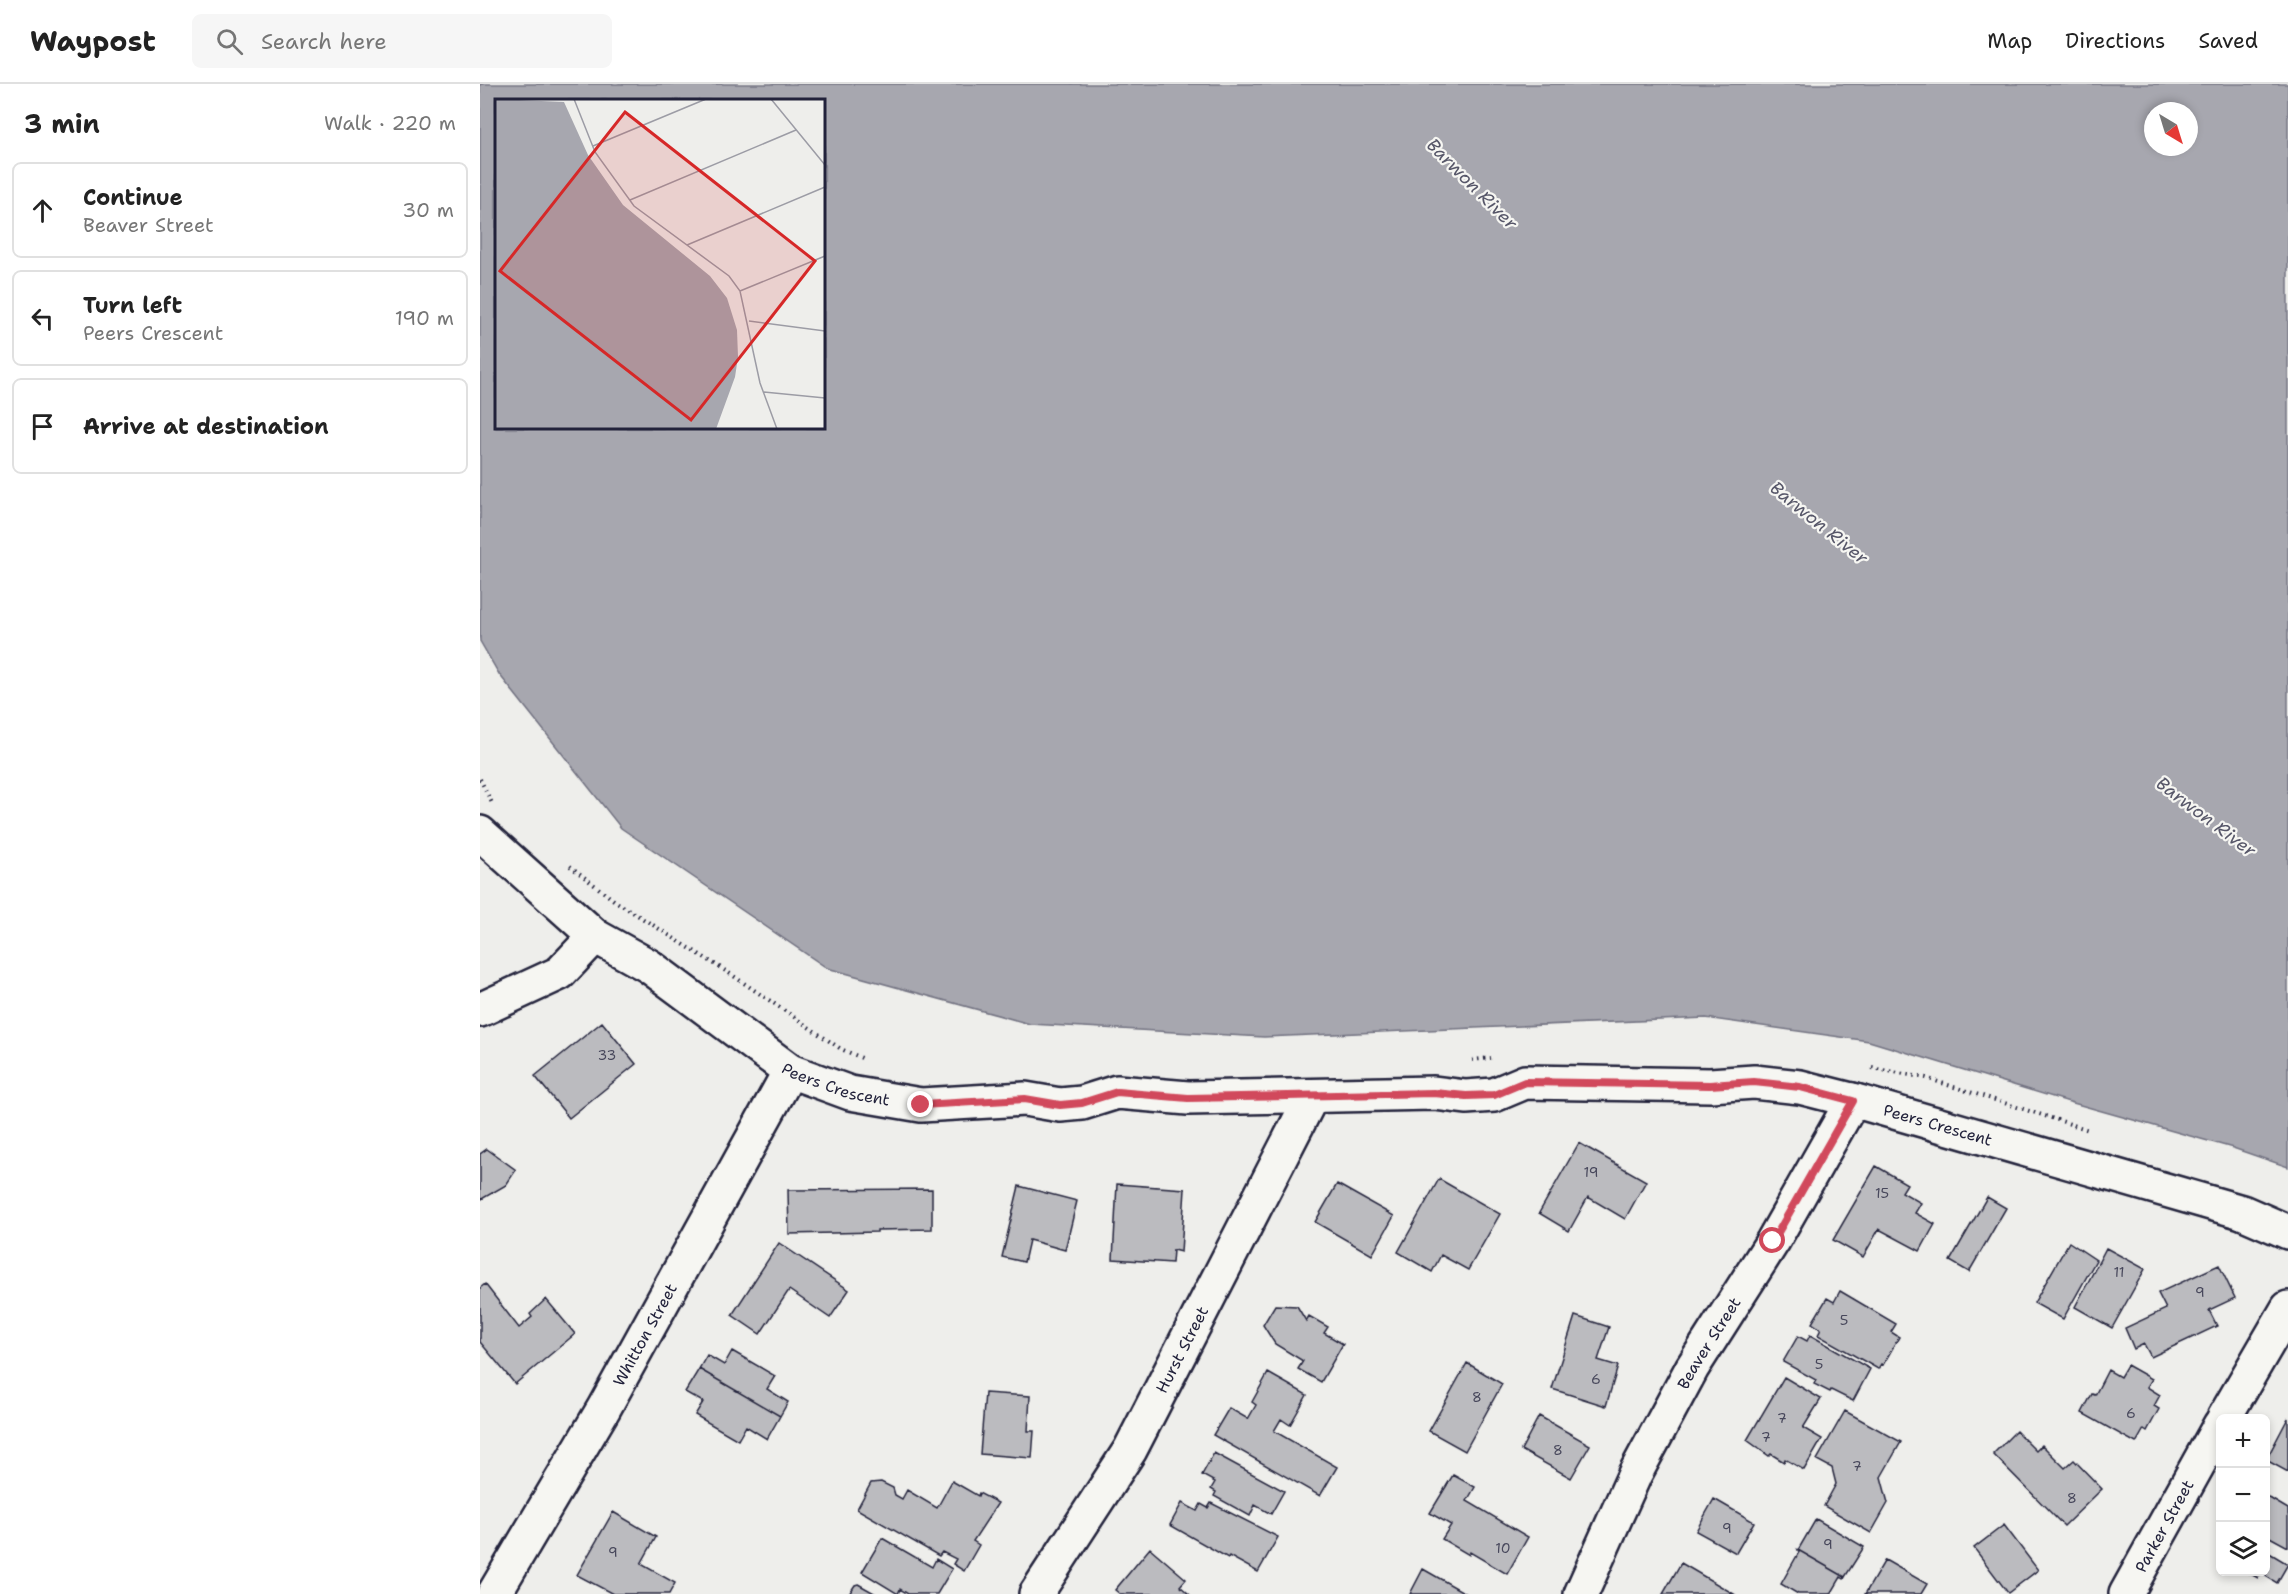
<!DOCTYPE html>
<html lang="en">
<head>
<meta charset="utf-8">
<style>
  :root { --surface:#fff; --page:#f6f6f6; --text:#222; --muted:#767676; --line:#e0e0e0 }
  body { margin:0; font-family:"Shantell Sans",sans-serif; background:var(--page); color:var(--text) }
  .controls { position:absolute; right:18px; bottom:18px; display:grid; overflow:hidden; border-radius:9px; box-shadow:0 3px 9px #0003 }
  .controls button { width:54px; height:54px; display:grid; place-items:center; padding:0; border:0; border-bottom:2px solid var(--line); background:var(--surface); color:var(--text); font:30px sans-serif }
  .compass { position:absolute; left:1664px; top:18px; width:54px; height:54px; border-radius:50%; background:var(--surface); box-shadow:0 3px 9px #0003; rotate:142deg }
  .stop { position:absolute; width:18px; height:18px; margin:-14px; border:4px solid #d1495b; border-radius:50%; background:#fff }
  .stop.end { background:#d1495b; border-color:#fff; box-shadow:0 2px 6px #0008 }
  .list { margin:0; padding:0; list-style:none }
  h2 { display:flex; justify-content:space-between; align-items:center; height:78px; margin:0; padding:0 24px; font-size:26px }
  h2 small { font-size:20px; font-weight:400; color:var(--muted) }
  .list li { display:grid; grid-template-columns:39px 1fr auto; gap:18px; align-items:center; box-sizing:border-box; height:96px; margin:0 12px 12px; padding:0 12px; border:2px solid var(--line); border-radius:9px }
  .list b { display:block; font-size:22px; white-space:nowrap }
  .list p { margin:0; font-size:20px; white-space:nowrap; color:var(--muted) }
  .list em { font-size:20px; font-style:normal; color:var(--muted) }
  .icon { flex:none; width:33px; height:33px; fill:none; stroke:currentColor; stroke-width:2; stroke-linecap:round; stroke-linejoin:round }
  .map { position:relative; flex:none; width:1808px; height:1510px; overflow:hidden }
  header { display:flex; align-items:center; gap:36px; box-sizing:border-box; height:84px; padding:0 30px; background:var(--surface); border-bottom:2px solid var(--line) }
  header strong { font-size:28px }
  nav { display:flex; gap:33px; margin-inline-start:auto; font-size:21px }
  .search { width:420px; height:54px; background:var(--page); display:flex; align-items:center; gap:15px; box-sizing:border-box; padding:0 21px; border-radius:9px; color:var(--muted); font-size:22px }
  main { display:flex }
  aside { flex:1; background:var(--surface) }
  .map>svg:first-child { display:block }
  .water { fill:#a7a7af; stroke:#727281; stroke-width:1.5; fill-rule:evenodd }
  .building { fill:#bbbbbf; stroke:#22223b; stroke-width:1.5 }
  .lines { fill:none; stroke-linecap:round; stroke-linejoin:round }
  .minor-casing { stroke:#22223b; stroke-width:38 }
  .path { stroke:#22223b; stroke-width:4; stroke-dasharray:1.5 4.5; stroke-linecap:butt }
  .minor { stroke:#f6f6f2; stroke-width:33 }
  .route { stroke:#d1495b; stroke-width:8 }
  .labels { text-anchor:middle; stroke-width:4.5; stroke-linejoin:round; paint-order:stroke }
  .number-label { font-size:14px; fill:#48485c }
  .street-label { font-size:16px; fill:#22223b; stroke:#f6f6f2 }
  .water-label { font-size:18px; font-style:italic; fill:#575769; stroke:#f6f6f2 }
  .inset-road { fill:none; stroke:#9c9ca5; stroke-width:1.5 }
  .view { fill:#d62828; fill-opacity:0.15; stroke:#d62828; stroke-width:3 }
  .inset-edge { fill:none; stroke:#22223b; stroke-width:3 }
</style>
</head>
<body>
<header>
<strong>Waypost</strong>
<div class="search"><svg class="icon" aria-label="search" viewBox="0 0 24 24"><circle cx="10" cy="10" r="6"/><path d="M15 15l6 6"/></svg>Search here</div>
<nav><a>Map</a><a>Directions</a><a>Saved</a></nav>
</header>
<main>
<aside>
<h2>3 min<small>Walk · 220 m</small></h2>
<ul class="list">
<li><svg class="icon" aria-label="ahead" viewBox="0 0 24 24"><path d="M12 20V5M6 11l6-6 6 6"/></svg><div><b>Continue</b><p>Beaver Street</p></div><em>30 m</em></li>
<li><svg class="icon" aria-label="left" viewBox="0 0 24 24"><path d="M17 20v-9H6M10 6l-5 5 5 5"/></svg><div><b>Turn left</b><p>Peers Crescent</p></div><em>190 m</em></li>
<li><svg class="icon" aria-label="arrive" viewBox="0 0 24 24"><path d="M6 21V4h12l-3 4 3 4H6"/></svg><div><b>Arrive at destination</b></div></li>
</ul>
</aside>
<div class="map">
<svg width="1808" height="1510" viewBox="0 0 1808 1510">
  <rect width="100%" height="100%" fill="#eeeeeb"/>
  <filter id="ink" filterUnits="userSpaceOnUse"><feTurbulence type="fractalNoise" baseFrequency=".0167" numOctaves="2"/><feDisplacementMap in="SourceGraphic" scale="12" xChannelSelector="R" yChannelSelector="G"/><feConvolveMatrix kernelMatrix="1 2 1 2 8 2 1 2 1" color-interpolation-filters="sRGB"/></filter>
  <g filter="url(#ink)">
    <path class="water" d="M0 0H1808V1083L1753 1064 1586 1017 1389 957 1226 934 784 953 550 940 347 884 141 744 19 590 0 557ZM16 16H344V344H16ZM1673 27H1709V63H1673Z"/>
    <path class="building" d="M122 938 156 980 89 1034 55 992Z
      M1099 1059 1166 1097 1145 1135 1108 1113 1089 1147 1059 1129Z
      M7 1065 36 1086 26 1101 0 1116V1070Z
      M1396 1082 1427 1100 1422 1108 1441 1119 1435 1129 1455 1140 1440 1167 1399 1145 1383 1173 1353 1156Z
      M959 1095 1020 1130 988 1186 961 1171 952 1188 918 1168Z
      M637 1100 705 1105 701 1168 693 1166 692 1179 633 1175Z
      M857 1100 914 1132 892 1171 835 1138Z
      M539 1102 597 1117 585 1166 549 1156 544 1178 522 1173Z
      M452 1105V1145L397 1146V1148L309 1150 308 1106Z
      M1507 1113 1526 1124 1489 1188 1470 1177Z
      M1589 1158 1616 1176 1583 1235 1554 1219Z
      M299 1159 369 1206 350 1234 309 1206 280 1250 252 1231Z
      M1626 1164 1665 1185 1632 1244 1595 1223Z
      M1739 1181 1755 1214 1729 1226 1737 1242 1671 1273 1664 1260 1654 1265 1645 1244 1686 1225 1678 1209Z
      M5 1200 39 1244 52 1233 50 1230 66 1215 95 1250 35 1300 0 1258V1204Z
      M1360 1207 1416 1240 1411 1248 1419 1253 1403 1281 1401 1280 1398 1285 1338 1251 1341 1245 1332 1239 1347 1214 1354 1218Z
      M795 1221 817 1222 826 1237 829 1232 848 1243 844 1249 863 1260 841 1298 818 1285 823 1277 795 1260 783 1241Z
      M1095 1232 1129 1243 1118 1276 1138 1282 1126 1322 1072 1305Z
      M1330 1251 1390 1285 1373 1317 1351 1306 1350 1308 1334 1300 1336 1296 1303 1278 1318 1252 1327 1257Z
      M252 1267 295 1292 287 1305 308 1318 300 1332 219 1285 227 1271 244 1281Z
      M987 1279 1022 1300 985 1367 949 1347Z
      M1647 1281 1672 1295 1667 1303 1680 1311 1674 1322 1679 1325 1667 1347 1664 1345 1656 1359 1602 1329 1612 1310 1615 1311 1628 1286 1640 1293Z
      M219 1285 300 1332 287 1355 266 1342 258 1356 215 1331 223 1318 205 1308Z
      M788 1289 827 1311 810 1341 801 1335 794 1347 857 1383 840 1412 733 1351 749 1324 768 1335 776 1321 772 1318Z
      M1304 1293 1341 1315 1323 1344 1342 1355 1324 1386 1305 1375 1304 1378 1291 1370 1289 1372 1267 1356Z
      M505 1309 550 1312 548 1347H554L552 1374 500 1370Z
      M1365 1327 1421 1358 1401 1393 1408 1419 1391 1449 1344 1422 1356 1400 1352 1384 1337 1376Z
      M1059 1332 1110 1361 1091 1394 1041 1366Z
      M1808 1334V1388L1786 1376Z
      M1536 1347 1556 1367 1562 1361 1585 1384 1594 1376 1622 1405 1584 1442 1513 1370Z
      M734 1369 804 1407 791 1430 775 1421 770 1432 734 1412 736 1408 731 1405 735 1398 722 1391Z
      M973 1391 995 1403 987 1417 1048 1453 1027 1490 990 1468 989 1471 962 1455 971 1441 950 1429Z
      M472 1397 498 1412 499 1409 518 1419 493 1457 499 1461 484 1487 473 1480 476 1475 462 1468 459 1472 377 1425 391 1399 401 1398 413 1404 415 1411 422 1415 427 1406 457 1424Z
      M1786 1412 1808 1425V1463L1786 1451Z
      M1234 1415 1274 1438 1256 1469 1216 1447Z
      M702 1419 717 1427 721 1420 728 1424 731 1419 798 1453 778 1488 749 1472 748 1474 690 1441Z
      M133 1428 176 1453 161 1480 195 1499 189 1510H133L97 1491Z
      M1336 1435 1384 1463 1365 1493 1318 1466Z
      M1524 1441 1558 1486 1528 1509 1494 1464Z
      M402 1454 452 1483 456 1475 472 1485 457 1510H428L420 1505 418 1510 382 1488Z
      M670 1464 706 1495 700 1502 709 1510H640L635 1506Z
      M1318 1466 1365 1493 1364 1495 1361 1493 1351 1510H1318L1301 1500 1319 1468Z
      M1786 1467 1808 1480 1797 1499 1781 1489 1778 1494 1767 1488H1786Z
      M1405 1476 1447 1500 1441 1510H1385Z
      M1201 1479 1254 1510H1183Z
      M943 1485 987 1510H930Z
      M378 1500 396 1510H369L375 1501Z"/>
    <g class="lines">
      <g class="minor-casing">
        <g id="minor">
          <path id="s1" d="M0 749 115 852 169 882 310 987 370 1009 441 1021 545 1015 580 1021 602 1019 637 1008 708 1014 954 1009 986 1013 1014 1011 1045 998 1230 1001 1274 998 1320 1003 1383 1019 1762 1128 1808 1148"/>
          <path d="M0 926 80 889 115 852"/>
          <path d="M1744 1334 1808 1224"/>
          <path id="s2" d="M14 1510 124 1324 310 987"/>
          <path id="s3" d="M556 1510 650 1366 832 1012"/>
          <path id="s4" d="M1101 1510 1155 1390 1212 1284 1293 1157 1373 1016"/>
          <path id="s5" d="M1646 1510 1740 1341"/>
        </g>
      </g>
      <path class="path" d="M0 695 12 719
        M90 782 135 817 252 891 361 965 384 975
        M992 976 1011 974
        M1392 984 1446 994 1609 1046"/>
      <use href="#minor" class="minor"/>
    </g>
  </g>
  <g class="lines" filter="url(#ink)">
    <path class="route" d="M441 1021 545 1015 580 1021 602 1019 637 1008 708 1014 954 1009 986 1012 1014 1011 1045 998 1230 1001 1274 998 1320 1003 1373 1017 1293 1157"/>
  </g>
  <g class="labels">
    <g class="number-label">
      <text x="127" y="976">33</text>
      <text x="1111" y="1093">19</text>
      <text x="1402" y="1114">15</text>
      <text x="1639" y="1193">11</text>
      <text x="1720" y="1213">9</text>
      <text x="1364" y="1241">5</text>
      <text x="1339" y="1285">5</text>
      <text x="1116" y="1300">6</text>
      <text x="997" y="1318">8</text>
      <text x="1651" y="1334">6</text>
      <text x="1302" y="1339">7</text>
      <text x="1286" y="1358">7</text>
      <text x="1078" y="1371">8</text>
      <text x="1377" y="1387">7</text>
      <text x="1592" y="1419">8</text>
      <text x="1247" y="1449">9</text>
      <text x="1348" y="1465">9</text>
      <text x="1023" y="1469">10</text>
      <text x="133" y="1473">9</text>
    </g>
    <g class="street-label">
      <text dy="6" stroke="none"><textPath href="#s1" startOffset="440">Peers Crescent</textPath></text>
      <text dy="6" stroke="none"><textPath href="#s1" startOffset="1556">Peers Crescent</textPath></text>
      <text dy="6" stroke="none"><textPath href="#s2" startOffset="300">Whitton Street</textPath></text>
      <text dy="6" stroke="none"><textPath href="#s4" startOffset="282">Beaver Street</textPath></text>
      <text dy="6" stroke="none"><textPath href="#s3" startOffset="285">Hurst Street</textPath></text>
      <text dy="6" stroke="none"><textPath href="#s5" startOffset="78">Parker Street</textPath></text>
    </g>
    <g class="water-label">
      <text transform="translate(992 100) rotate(45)" y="6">Barwon River</text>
      <text transform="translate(1339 439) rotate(39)" y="6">Barwon River</text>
      <text transform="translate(1726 733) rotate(37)" y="6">Barwon River</text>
    </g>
  </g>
  <g transform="translate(15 15)">
    <rect width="330" height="330" fill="#eeeeeb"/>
    <path d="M0 0 69 3 93 56 128 106 215 177 232 199 242 231 243 258 240 278 221 330H0Z" fill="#a7a7af"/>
    <path class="inset-road" d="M79 0 100 53 139 107 234 177 245 192 265 284 282 330M276 0 330 66M98 47 211 0M135 101 301 31M192 146 330 88M245 192 330 157M254 222 330 232M269 293 330 299"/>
    <path class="view" d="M130 13 320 162 196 321 5 172Z"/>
    <rect width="330" height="330" class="inset-edge"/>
  </g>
</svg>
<div class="controls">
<button>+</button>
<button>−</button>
<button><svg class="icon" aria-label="layers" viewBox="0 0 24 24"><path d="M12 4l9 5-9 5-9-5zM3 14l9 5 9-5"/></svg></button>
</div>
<svg class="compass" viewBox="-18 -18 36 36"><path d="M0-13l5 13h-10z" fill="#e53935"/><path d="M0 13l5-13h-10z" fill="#767676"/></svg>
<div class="stop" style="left:1293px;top:1157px"></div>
<div class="stop end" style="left:441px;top:1021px"></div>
</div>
</main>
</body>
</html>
